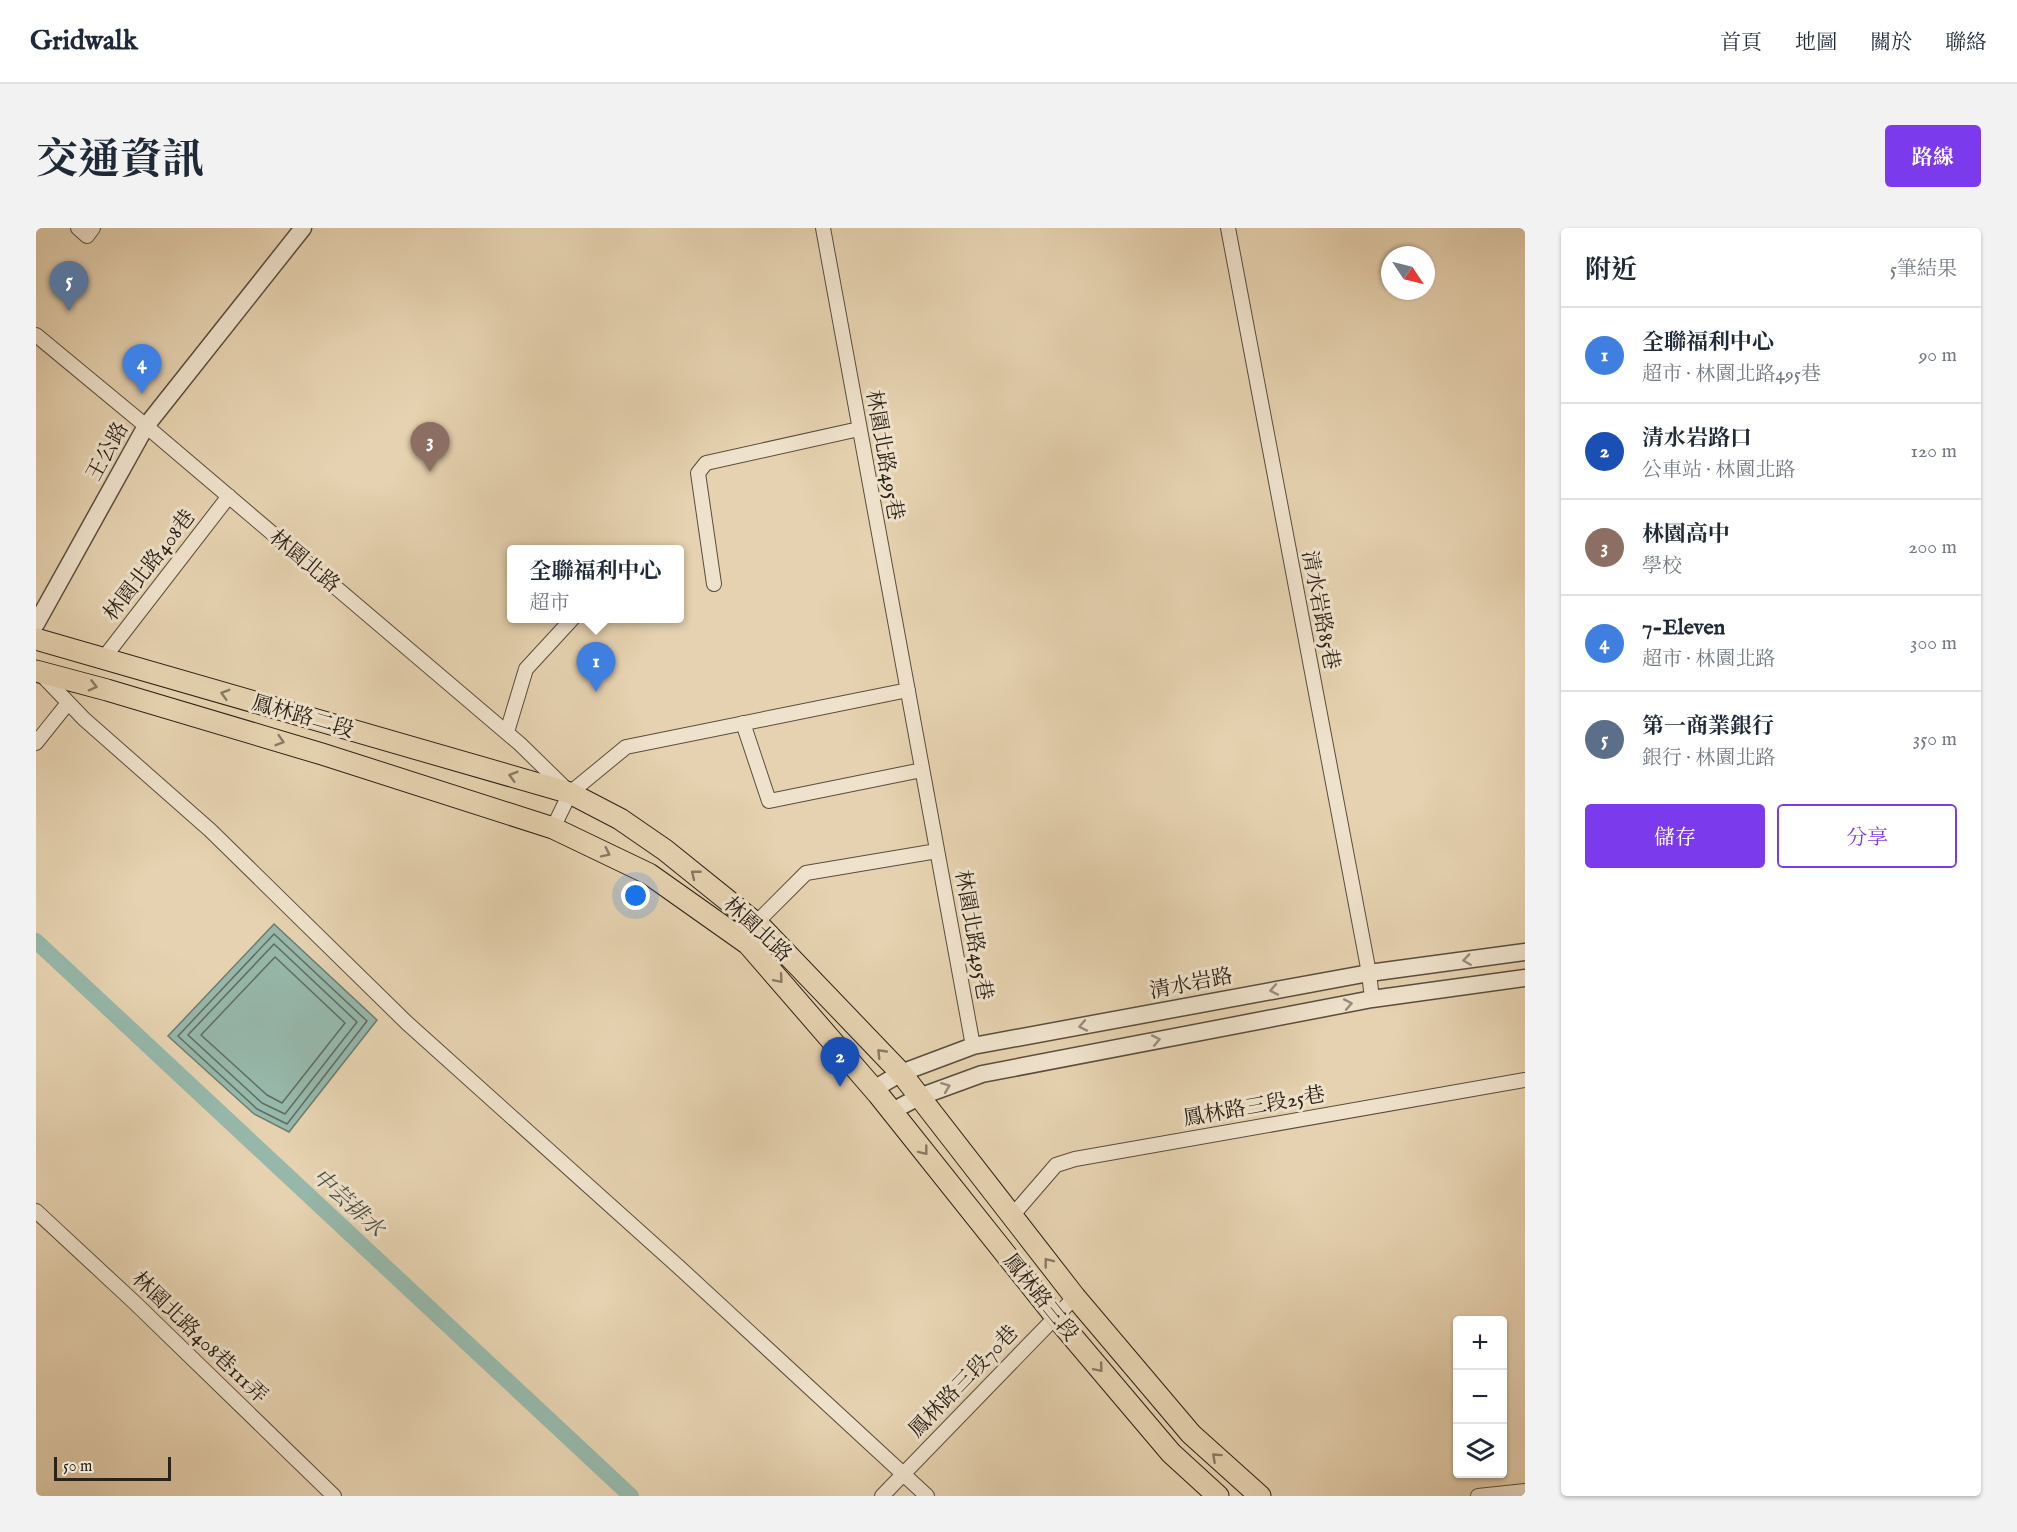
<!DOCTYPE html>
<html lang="zh-TW">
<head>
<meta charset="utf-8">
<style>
  :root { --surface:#fff; --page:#f2f2f3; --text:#1f2937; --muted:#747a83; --line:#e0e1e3; --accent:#7c3aed }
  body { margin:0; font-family:"IM FELL English","Noto Serif TC",serif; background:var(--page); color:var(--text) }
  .controls { position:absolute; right:18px; bottom:18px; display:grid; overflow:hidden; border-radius:6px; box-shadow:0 2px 4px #0004 }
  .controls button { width:54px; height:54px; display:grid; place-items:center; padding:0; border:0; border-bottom:2px solid var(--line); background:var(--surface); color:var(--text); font:30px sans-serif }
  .compass { position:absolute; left:1345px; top:18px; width:54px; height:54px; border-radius:50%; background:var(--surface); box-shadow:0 2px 4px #0004; rotate:125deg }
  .scale { position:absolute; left:18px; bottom:15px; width:117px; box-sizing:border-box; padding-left:6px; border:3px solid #2b2117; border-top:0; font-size:16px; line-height:21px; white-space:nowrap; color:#2b2117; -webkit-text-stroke:4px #efe2cc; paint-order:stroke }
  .you { position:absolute; left:600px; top:668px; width:21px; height:21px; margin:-15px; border:4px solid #fff; border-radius:50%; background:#1a73e8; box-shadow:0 0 0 9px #1a73e833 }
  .badge { display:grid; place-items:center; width:39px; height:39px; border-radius:50%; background:var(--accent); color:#fff; font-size:20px; font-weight:700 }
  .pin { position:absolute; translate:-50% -50px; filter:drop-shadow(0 2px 3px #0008) }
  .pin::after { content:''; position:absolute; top:32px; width:21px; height:18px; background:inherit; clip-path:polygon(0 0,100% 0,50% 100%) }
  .popup { position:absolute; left:471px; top:317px; width:177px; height:78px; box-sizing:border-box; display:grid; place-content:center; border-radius:6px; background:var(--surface); filter:drop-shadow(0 2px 4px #0005); font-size:20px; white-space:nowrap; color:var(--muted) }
  .popup b { font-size:22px; color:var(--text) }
  .popup::after { content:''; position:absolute; left:50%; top:100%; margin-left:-12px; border:12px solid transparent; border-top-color:var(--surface) }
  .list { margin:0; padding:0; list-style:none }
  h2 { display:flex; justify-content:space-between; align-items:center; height:78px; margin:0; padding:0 24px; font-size:26px }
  h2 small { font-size:20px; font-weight:400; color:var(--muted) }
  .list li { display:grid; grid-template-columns:39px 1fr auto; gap:18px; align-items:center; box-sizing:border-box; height:96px; padding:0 24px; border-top:2px solid var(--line) }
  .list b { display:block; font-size:22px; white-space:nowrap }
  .list p { margin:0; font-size:20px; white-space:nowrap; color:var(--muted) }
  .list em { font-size:20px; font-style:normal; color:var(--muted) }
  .actions { display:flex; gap:12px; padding:18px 24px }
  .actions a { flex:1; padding:14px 0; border:2px solid var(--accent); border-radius:6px; text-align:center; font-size:21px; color:var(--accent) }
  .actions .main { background:var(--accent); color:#fff }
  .icon { flex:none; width:33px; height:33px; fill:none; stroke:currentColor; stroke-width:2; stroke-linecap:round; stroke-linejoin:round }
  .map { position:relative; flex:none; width:1489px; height:1268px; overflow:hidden; border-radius:6px }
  header { display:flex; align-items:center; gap:36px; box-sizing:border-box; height:84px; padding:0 30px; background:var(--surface); border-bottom:2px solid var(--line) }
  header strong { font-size:28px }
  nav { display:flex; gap:33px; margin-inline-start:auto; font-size:21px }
  .intro { display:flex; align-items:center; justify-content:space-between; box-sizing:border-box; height:144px; padding:0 36px }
  h1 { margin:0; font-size:42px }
  .button { padding:15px 27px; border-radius:6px; background:var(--accent); color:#fff; font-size:21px; font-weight:700 }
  main { display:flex; gap:36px; padding:0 36px }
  aside { flex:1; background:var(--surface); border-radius:6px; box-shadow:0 2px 4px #0004 }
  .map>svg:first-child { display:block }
  .water { fill:#96b8ab; stroke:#6b7c70; stroke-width:1.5 }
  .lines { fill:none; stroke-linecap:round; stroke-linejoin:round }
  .shore { stroke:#606c61; stroke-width:1.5 }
  .canal { stroke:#96b8ab; stroke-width:16 }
  .minor-casing { stroke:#5a4d3d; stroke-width:16 }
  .tertiary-casing { stroke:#5a4d3d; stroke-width:19 }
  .primary-casing { stroke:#2b2117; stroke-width:23 }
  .minor { stroke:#efe2cc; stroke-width:14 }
  .tertiary { stroke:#efe2cc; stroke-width:16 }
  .primary { stroke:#e6d2b0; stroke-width:21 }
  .oneway { stroke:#887a64 }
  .oneway2 { stroke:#978b7b }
  .labels { text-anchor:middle; stroke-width:6; stroke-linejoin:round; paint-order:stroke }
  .street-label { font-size:21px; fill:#2b2117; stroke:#efe2cc }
  .water-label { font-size:22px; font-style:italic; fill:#4b4e43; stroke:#efe2cc }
</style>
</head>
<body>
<header>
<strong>Gridwalk</strong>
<nav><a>首頁</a><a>地圖</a><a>關於</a><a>聯絡</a></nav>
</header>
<div class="intro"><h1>交通資訊</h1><a class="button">路線</a></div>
<main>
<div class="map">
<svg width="1489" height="1268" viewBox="0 0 1489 1268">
  <rect width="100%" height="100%" fill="#e6d2b0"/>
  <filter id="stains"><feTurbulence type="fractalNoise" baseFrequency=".00333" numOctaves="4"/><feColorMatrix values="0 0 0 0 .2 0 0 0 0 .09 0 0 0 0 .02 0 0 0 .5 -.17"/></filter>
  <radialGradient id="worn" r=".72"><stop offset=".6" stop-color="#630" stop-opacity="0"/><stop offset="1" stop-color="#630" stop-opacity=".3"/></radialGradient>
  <path class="water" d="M238 696 341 792 253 904 218 886 132 808Z"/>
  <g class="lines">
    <path class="shore" d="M238 706 331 793 251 896 221 881 142 808Z
      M238 716 321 794 249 886 226 875 152 807Z
      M239 729 309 795 246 875 231 867 165 807Z"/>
    <path class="canal" d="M0 713 595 1268"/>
    <g class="minor-casing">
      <path id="minor" d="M42 0 51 8 57 0
        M787 0 937 818
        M1192 0 1333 745 1336 771
        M0 107 110 198 484 516 530 561
        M678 356 662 245 670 235 823 201
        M67 431 193 268
        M4 445 48 491 174 602 371 795 645 1041 891 1268
        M707 495 733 573 886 542
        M471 504 490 441 537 390
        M0 515 32 475
        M517 600 534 565 590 519 872 462
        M720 695 770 645 901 623
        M0 983 98 1074 298 1268
        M976 988 1020 937 1039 931 1489 852
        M846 1268 1039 1069
        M1442 1268 1489 1263"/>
    </g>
    <g class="tertiary-casing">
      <path id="tertiary" d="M0 396 110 198 267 0
        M838 861 865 845 937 818 1333 745 1489 724
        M856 883 883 869 946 846 1336 771 1489 750"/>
    </g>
    <g class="primary-casing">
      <path id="primary" d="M0 411 534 565 584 591 629 622 726 700 865 845 1039 1069 1155 1206 1224 1268
        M0 443 71 462 286 526 517 600 613 646 712 716 842 866 1019 1088 1135 1225 1182 1268"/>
    </g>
    <use href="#minor" class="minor"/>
    <use href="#tertiary" class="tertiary"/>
    <use href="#primary" class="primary"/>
  </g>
  <defs><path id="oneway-chevron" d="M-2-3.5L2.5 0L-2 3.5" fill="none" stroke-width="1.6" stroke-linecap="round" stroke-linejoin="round" transform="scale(1.5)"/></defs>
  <g class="oneway">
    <use href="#oneway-chevron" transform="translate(57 458) rotate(14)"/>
    <use href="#oneway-chevron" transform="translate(189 466) rotate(-164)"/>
    <use href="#oneway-chevron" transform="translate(244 513) rotate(17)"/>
    <use href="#oneway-chevron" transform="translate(477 548) rotate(-164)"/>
    <use href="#oneway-chevron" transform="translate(570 625) rotate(26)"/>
    <use href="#oneway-chevron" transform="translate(659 646) rotate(-141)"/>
    <use href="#oneway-chevron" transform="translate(743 751) rotate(49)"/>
    <use href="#oneway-chevron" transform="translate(845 825) rotate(-134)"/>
    <use href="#oneway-chevron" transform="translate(888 923) rotate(52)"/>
    <use href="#oneway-chevron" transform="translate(1012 1034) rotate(-128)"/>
    <use href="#oneway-chevron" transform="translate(1063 1140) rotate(50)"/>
    <use href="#oneway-chevron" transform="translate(1180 1229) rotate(-138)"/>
  </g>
  <g class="oneway2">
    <use href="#oneway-chevron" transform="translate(1431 732) rotate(172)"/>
    <use href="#oneway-chevron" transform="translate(1238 762) rotate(169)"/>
    <use href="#oneway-chevron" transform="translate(1312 776) rotate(-11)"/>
    <use href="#oneway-chevron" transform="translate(1047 798) rotate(169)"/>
    <use href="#oneway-chevron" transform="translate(1120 812) rotate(-11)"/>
    <use href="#oneway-chevron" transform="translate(910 859) rotate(-21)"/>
  </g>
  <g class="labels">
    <g class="street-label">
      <text transform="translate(71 223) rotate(-61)" y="7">王公路</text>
      <text transform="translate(849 227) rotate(80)" y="7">林園北路495巷</text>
      <text transform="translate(269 333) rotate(40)" y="7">林園北路</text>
      <text transform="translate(113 337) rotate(-52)" y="7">林園北路408巷</text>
      <text transform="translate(1285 382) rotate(79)" y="7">清水岩路85巷</text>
      <text transform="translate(267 488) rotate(16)" y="7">鳳林路二段</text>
      <text transform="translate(722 701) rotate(43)" y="7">林園北路</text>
      <text transform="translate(938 707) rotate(80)" y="7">林園北路495巷</text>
      <text transform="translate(1155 755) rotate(-11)" y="7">清水岩路</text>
      <text transform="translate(1218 878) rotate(-10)" y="7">鳳林路三段25巷</text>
      <text transform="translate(1005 1069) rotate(51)" y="7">鳳林路三段</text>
      <text transform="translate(164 1109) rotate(44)" y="7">林園北路408巷111弄</text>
      <text transform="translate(927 1153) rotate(-46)" y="7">鳳林路三段70巷</text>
    </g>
    <g class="water-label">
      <text transform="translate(313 974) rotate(43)" y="8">中芸排水</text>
    </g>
  </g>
  <rect width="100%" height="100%" filter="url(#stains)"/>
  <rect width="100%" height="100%" fill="url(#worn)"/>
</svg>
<div class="controls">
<button>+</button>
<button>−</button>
<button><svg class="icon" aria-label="layers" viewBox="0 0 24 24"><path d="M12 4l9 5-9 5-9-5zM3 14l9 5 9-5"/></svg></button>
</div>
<svg class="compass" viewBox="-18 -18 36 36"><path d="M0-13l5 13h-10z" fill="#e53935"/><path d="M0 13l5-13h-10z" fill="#747a83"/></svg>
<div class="scale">50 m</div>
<div class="you"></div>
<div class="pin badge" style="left:560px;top:464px;background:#3f7fe0">1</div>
<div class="popup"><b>全聯福利中心</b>超市</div>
<div class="pin badge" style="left:804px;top:859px;background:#1a4fb4">2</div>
<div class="pin badge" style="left:394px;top:244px;background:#8d6e63">3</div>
<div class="pin badge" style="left:106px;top:166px;background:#3f7fe0">4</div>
<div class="pin badge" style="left:33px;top:83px;background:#5c6f8a">5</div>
</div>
<aside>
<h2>附近<small>5筆結果</small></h2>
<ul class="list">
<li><span class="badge" style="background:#3f7fe0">1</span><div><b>全聯福利中心</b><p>超市 · 林園北路495巷</p></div><em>90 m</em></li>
<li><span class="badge" style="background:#1a4fb4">2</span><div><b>清水岩路口</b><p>公車站 · 林園北路</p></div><em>120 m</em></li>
<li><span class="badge" style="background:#8d6e63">3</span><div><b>林園高中</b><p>學校</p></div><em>200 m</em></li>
<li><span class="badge" style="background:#3f7fe0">4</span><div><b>7-Eleven</b><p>超市 · 林園北路</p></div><em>300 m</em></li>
<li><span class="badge" style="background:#5c6f8a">5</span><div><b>第一商業銀行</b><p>銀行 · 林園北路</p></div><em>350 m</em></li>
</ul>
<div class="actions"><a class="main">儲存</a><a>分享</a></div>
</aside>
</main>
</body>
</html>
